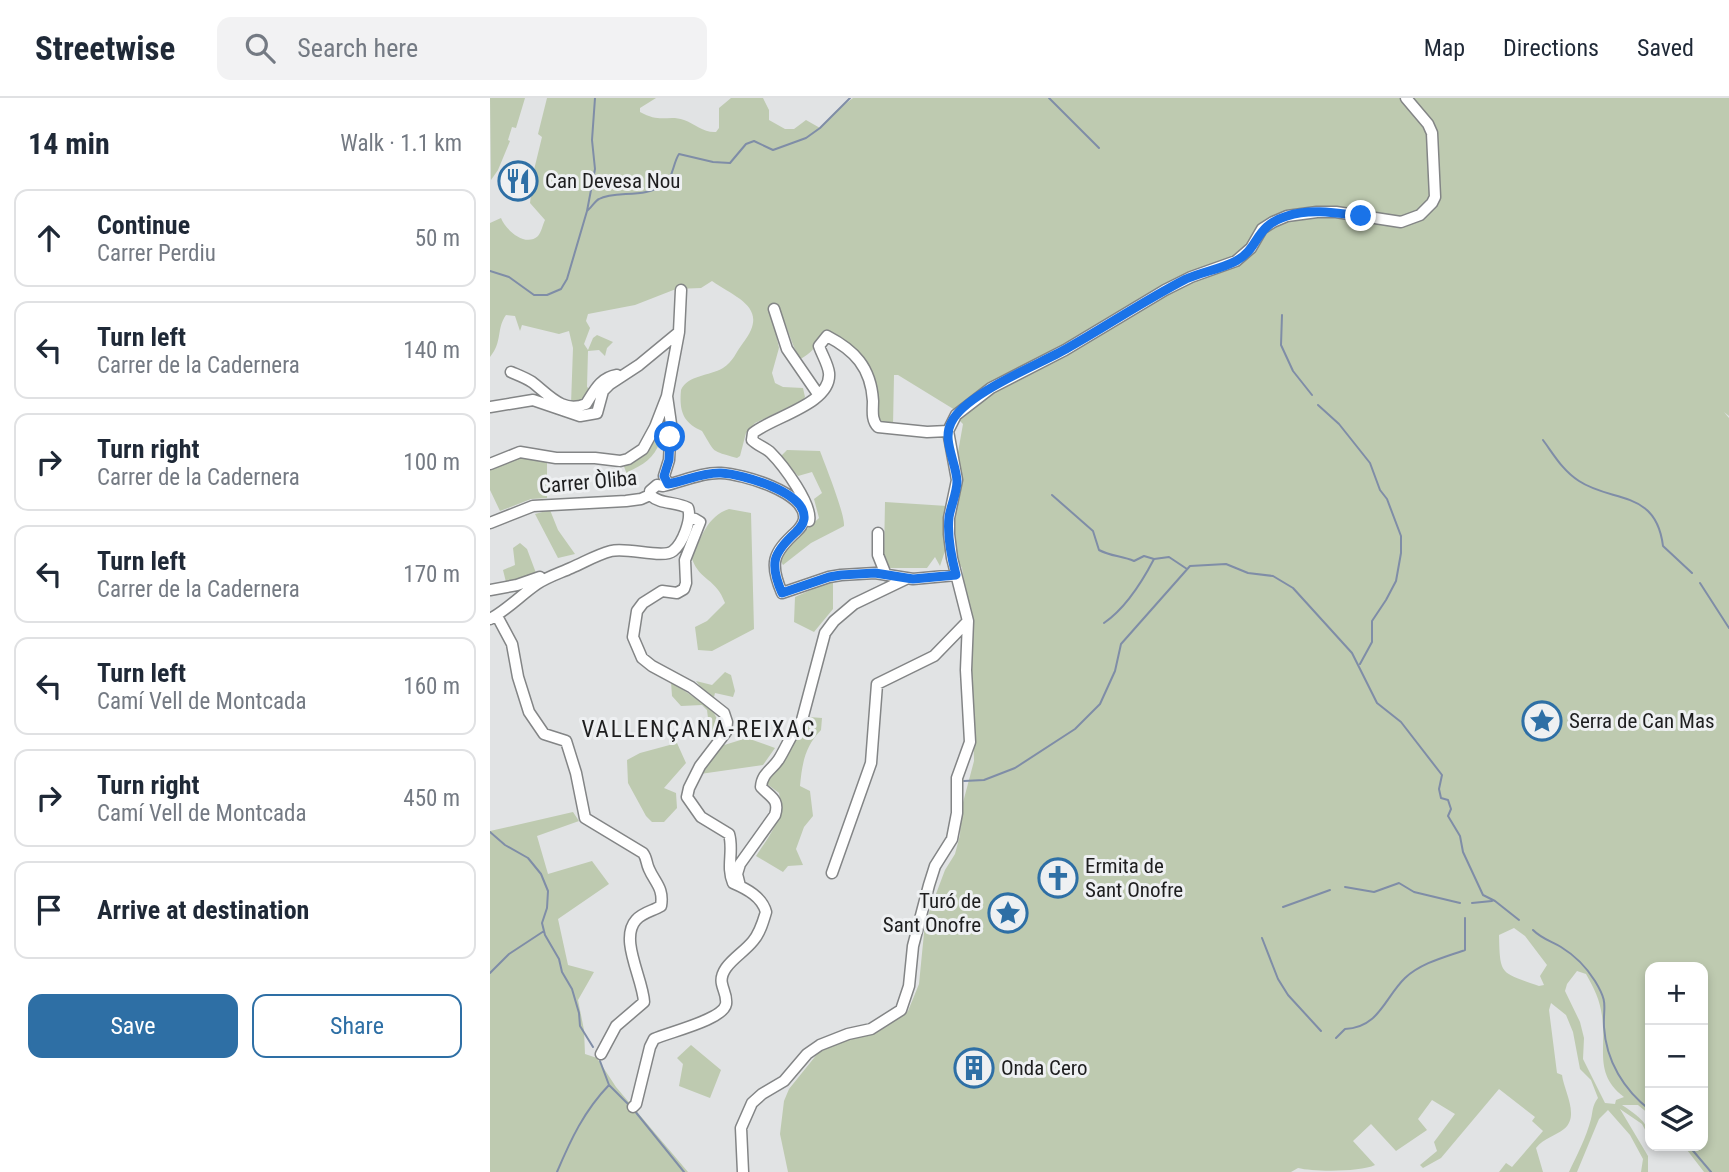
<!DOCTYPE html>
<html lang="en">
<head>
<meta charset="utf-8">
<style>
  :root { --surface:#fff; --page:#f2f2f3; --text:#1f2937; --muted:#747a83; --line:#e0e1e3; --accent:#2e6fa5 }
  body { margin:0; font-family:"Roboto Condensed",sans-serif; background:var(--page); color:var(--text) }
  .controls { position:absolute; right:21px; bottom:21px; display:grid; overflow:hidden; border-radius:14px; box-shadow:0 4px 10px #0003 }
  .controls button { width:63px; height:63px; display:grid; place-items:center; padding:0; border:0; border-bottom:2px solid var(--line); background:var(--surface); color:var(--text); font:35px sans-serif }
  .stop { position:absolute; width:21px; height:21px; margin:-16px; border:5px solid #1a73e8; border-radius:50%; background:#fff }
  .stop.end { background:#1a73e8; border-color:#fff; box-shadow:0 2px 7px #0008 }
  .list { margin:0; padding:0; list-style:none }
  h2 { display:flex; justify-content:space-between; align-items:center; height:91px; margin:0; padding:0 28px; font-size:30px }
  h2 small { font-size:23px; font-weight:400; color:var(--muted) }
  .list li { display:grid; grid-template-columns:46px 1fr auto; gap:21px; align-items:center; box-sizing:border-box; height:98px; margin:0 14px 14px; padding:0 14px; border:2px solid var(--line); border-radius:14px }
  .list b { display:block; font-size:26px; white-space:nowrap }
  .list p { margin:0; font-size:23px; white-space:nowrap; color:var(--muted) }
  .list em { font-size:23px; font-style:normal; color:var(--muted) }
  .actions { display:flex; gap:14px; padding:21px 28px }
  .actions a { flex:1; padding:16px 0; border:2px solid var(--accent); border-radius:14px; text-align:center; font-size:24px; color:var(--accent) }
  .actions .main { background:var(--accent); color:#fff }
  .icon { flex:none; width:38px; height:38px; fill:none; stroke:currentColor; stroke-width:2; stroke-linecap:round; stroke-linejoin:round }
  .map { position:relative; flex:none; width:1239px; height:1074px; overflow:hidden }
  header { display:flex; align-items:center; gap:42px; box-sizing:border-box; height:98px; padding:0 35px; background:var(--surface); border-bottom:2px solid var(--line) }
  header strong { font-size:33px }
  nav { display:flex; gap:38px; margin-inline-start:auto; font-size:24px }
  .search { width:490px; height:63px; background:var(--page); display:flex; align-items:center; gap:18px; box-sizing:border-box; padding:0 24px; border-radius:14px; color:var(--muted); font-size:26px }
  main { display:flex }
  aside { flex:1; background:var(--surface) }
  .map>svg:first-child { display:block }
  .green { fill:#becab0; fill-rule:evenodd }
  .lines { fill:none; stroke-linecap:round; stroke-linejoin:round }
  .stream { stroke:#7f8da7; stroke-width:2 }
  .minor-casing { stroke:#838586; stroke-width:13 }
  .minor { stroke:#fff; stroke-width:10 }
  .route { stroke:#1a73e8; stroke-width:9 }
  .labels { text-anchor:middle; stroke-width:6; stroke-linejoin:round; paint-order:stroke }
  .poi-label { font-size:21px; fill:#1e1e1f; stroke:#eef0f2; text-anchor:start }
  .street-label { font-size:21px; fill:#1e1e1f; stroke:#eef0f2 }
  .neighbourhood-label { font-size:23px; letter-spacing:2px; fill:#1e1e1f; stroke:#eef0f2 }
</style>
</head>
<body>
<header>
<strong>Streetwise</strong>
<div class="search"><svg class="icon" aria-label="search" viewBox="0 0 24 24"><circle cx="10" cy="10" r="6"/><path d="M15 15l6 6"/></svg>Search here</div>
<nav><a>Map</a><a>Directions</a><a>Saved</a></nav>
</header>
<main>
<aside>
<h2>14 min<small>Walk · 1.1 km</small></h2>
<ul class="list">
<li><svg class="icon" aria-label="ahead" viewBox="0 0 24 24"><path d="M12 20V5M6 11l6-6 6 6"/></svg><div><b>Continue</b><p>Carrer Perdiu</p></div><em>50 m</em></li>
<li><svg class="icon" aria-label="left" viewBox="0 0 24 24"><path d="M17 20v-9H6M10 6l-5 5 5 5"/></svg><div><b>Turn left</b><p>Carrer de la Cadernera</p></div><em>140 m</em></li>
<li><svg class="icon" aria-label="right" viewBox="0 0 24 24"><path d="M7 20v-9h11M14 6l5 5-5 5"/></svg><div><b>Turn right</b><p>Carrer de la Cadernera</p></div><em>100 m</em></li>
<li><svg class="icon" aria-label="left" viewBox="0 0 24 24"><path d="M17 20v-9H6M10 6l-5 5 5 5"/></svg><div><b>Turn left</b><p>Carrer de la Cadernera</p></div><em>170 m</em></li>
<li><svg class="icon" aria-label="left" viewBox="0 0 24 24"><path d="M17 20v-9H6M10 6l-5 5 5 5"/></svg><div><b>Turn left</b><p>Camí Vell de Montcada</p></div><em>160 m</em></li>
<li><svg class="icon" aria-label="right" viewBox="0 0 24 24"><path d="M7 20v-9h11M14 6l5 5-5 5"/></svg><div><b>Turn right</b><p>Camí Vell de Montcada</p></div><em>450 m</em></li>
<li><svg class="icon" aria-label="arrive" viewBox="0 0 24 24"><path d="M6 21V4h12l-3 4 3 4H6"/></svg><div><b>Arrive at destination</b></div></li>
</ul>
<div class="actions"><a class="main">Save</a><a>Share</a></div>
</aside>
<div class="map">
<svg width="1239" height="1074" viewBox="0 0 1239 1074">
  <rect width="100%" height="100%" fill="#e1e3e4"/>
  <path class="green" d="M0 0H35L26 30 22 29 18 42 20 43 8 72 1 82Z
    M57 0H166L150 10V14C172 26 178 16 194 22 205 26 214 35 226 34L229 30V10L241 0H273L279 12V22L295 31H304L316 22 330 30 347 12 363 0H1239V318L1234 314 1239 320V1074H1214L1194 1048H1213V869H1160V1017L1148 1007H1132C1144 1015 1160 1025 1160 1041L1152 1026 1130 1011 1158 1058V1074H1151L1153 1061 1140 1037 1118 1012 1109 1021 1087 1074H1079C1087 1057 1096 1040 1101 1021 1103 1013 1102 1008 1108 1000L1101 982 1090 971 1083 934 1076 917 1061 905 1059 912 1067 975 1072 977C1074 993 1090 1018 1074 1031 1065 1038 1054 1040 1046 1050L1053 1074H1009L1016 1065 1022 1069 1053 1033 1042 1023 1045 1019 1009 991 951 1060 933 1070 930 1067 947 1053 944 1044 965 1016 942 1002 928 1021 937 1032 906 1053 881 1026 863 1043 885 1067C871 1074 824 1074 808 1070L801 1074H298L290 1036 294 1003 299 991 328 955 345 946 382 934 406 922 418 913 429 886 435 825 455 772 465 756 470 737 471 712 484 663 482 580 476 499 472 470 464 457 461 425 467 360 473 326 468 321 465 312 408 277H404L403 328 389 324 373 261 367 253 340 235C326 244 325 254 310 261 300 244 297 225 287 208H280L289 250 282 275 285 285 293 289 313 290 315 299 313 302 265 325 256 335 250 358 247 360C220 352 226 356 212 333 193 325 189 313 191 292 198 277 219 278 233 270 243 264 246 254 253 245 280 210 248 201 222 183L211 190 186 191 145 207 98 216 96 223 100 230 94 246 98 252 103 240 107 237 123 244 117 250 115 258 109 252 98 253 97 289 101 292 95 302 81 306 83 250 79 233 69 236 32 227 30 233 25 218 16 217C6 231 13 243 0 259V125L11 120C15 131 35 150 48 138 51 135 53 126 55 122L40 105 42 89 48 82 43 76 52 39 48 36ZM1024 830 1035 838 1057 867 1050 878 1054 887 1049 888C1010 874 1010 878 1009 837ZM1087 873 1096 876C1104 890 1110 902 1112 918 1117 949 1103 976 1134 999L1126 1002 1125 1006 1115 1005 1093 961 1094 940 1090 924 1075 893 1077 886Z
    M164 336 170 344C164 360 153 367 138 374L140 380 138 379 133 366Z
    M297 352 330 353C336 369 355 416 354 428L321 445 293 467 289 460 293 453 329 420 324 401 332 395 322 374 308 378 291 358Z
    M37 357 57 365V400L41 401 10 413 0 392V372L26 359Z
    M395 404 457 408 456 450 450 468 445 459 437 470H400L394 457Z
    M239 411 261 415 264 531 222 553 208 552 205 529 217 523 235 505C226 480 210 483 202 461 210 441 217 418 239 411Z
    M60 412 68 432 85 456 68 460 45 416Z
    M30 445 37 451 46 475 16 484 13 472 25 467 23 450Z
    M343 482V511L324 534 304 524 305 499Z
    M235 574 241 577 245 593 243 599 225 595 224 599 214 594 206 583 222 587Z
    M181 584 222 611 230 627 227 636 217 637 219 628 217 612 212 607 191 608 182 598Z
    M319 619 332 620 331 632C315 648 312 666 310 688L320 693 323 718 314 729 306 751 313 767 298 768 293 774 266 758C279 738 295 720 289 695L277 686 278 679 294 663 305 640 314 629Z
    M257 640 285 650 273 667 210 676 231 648Z
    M187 645 196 665 174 690 186 695 187 710 174 724H162L156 718 138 685 137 662 150 655Z
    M83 714 89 723 47 738 58 776 102 763 119 786 68 821 78 867 104 874 88 902 94 932 95 956 107 960 126 989 198 1074H0V733Z
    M201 947 231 972 220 1000 189 988 193 966 187 960Z"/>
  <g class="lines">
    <path class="stream" d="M559 0 609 50
      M97 113C101 110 105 103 109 101 125 92 155 101 175 86 183 80 183 65 189 56L223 64 240 65 256 46 264 43 283 52 316 40 330 30 360 0
      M0 173 19 179 44 197H57L71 191 77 181 97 113 105 71 102 42 105 0
      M792 217 791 247 803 273 822 297
      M828 307 849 326 880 365 890 392 897 401 911 438V455L906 483 896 502 882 523V544L870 566
      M1053 342C1064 357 1073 373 1089 383 1122 405 1166 391 1173 448L1202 475
      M562 397 603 433 609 452C620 458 632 458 644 463L654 458 664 461 679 459 697 471
      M1210 485 1239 530
      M614 525C636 510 652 484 664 461
      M474 683 494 682 525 670 585 631 610 606 625 573 631 546 700 468 736 466 758 475 783 478 803 490 862 555 887 605 911 624 952 677 949 691 951 700 958 702 961 711 958 718 970 738 973 754 993 797 1005 803 1029 822
      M0 734 15 747 38 760 51 776 58 793 57 810 52 825 55 837 69 861 72 874 82 891 89 915 90 928 103 949
      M855 789 884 794 909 785 924 794 970 805
      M982 805 1002 803
      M793 809 840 792
      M1043 832C1052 841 1061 843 1071 849 1084 857 1097 870 1105 883 1119 906 1113 907 1114 929 1116 963 1134 992 1160 1012
      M772 840 788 881 798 897 831 933
      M0 875 19 856 54 833
      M846 940 855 931C889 930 895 899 915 880 931 865 955 859 975 852V820
      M110 963 119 987 140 1008
      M144 1012 194 1074
      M1199 1048 1221 1074
      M67 1074C81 1041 94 1013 119 987"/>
    <g class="minor-casing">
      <path id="minor" d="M284 211 297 251 328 296
        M21 274C28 277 36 280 42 284 59 297 73 316 96 306 105 292 110 280 127 277
        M0 309 43 302 90 318 107 315 113 293 120 286 149 267 189 234
        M0 366 30 354 66 360H105L130 363 138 361 153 351 165 329 177 298
        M178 386 174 378 179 362 181 326 177 298 189 234 191 192
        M319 423C323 407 293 367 281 355 275 349 268 348 262 342L263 335C282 319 342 306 339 275 338 266 332 257 329 248L337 238C364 252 381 269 383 303 383 312 381 322 388 329L437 334 458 333
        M0 425 43 408 136 403 151 401 160 397
        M388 435V457L396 477
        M0 492 27 487 50 479
        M7 518 22 546 28 579 39 614 54 636 76 643 86 675 95 720 153 755C157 760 156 765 159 771 165 785 174 790 171 808 163 813 153 814 146 822 129 841 153 881 154 904L126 928 111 956
        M0 521C17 512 31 497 47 486 57 479 70 475 81 470 95 464 106 457 121 453 138 449 173 461 183 453 193 445 202 421 198 410 185 403 171 407 160 397V393L167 387 173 388C191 384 212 374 231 375 252 376 317 394 314 421 313 427 310 430 306 434 283 455 279 465 292 495L339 479 351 477 385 475 423 481 466 477
        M342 775 381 665 387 586 444 558 478 523
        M250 788 247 776 250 766 285 717C290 701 280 699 271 689 272 675 282 672 289 661 297 648 302 634 312 622L335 535 344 523 364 506 416 481
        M143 1009 146 1006 160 949 164 941C179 934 233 922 236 906 238 892 225 886 236 870 243 860 255 853 263 843 270 835 273 824 276 814 272 799 257 791 243 785 236 769 244 752 239 736L211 719 197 699 199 690 210 668 236 634 237 624 234 615 201 589 162 568 152 560 143 539 147 513 153 505 172 493 187 495 194 491 196 485 195 462 210 424 205 421 200 420
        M253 1074 251 1030 262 1005 272 996 294 983 317 956 330 947 358 936 381 931 411 912 419 888 423 848 439 787 445 768 462 741 467 715V680L480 644 476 572 478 523 462 460 459 436V420L467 382 458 333 466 317 501 290 575 252 675 192 701 179 746 163 761 150 772 131 783 124 797 118 827 114H846L911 124 930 117 942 105 945 99 942 35 938 26 916 0"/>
    </g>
    <use href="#minor" class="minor"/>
  </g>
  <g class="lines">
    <path class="route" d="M180 339 179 362 174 378 178 386C195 383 214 374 231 375 252 376 317 394 314 421 313 427 310 430 306 434 283 455 279 465 292 495L339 479 351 477 385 475 423 481 466 477C461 458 457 438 459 419 461 407 467 395 467 383 466 364 452 342 461 325 474 296 548 267 576 251 617 228 655 202 696 181 712 174 731 171 746 163 770 150 764 128 797 118 820 110 847 115 871 118"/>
  </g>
  <defs>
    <g id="restaurant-ring" transform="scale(2.0125)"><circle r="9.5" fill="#eef0f2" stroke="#2e6fa5" stroke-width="1.5"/><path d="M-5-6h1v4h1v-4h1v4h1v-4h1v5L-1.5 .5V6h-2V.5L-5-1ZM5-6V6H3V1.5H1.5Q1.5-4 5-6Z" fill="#2e6fa5"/></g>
    <g id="sight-ring" transform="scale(2.0125)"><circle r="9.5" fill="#eef0f2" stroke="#2e6fa5" stroke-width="1.5"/><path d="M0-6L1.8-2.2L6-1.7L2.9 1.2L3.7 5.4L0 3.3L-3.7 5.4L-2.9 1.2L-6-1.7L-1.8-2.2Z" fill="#2e6fa5"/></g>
    <g id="church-ring" transform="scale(2.0125)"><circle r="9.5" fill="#eef0f2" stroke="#2e6fa5" stroke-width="1.5"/><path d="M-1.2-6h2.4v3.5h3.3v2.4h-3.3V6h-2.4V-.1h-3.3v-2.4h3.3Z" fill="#2e6fa5"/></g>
    <g id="building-ring" transform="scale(2.0125)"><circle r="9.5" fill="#eef0f2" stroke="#2e6fa5" stroke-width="1.5"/><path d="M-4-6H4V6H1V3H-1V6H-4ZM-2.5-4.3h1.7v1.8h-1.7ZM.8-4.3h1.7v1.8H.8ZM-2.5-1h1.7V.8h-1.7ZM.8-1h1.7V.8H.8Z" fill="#2e6fa5"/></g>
  </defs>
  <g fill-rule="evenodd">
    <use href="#restaurant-ring" x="28" y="83"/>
    <use href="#sight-ring" x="1052" y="623"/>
    <use href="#church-ring" x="568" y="780"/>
    <use href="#sight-ring" x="518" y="815"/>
    <use href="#building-ring" x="484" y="970"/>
  </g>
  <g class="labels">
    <g class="poi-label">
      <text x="55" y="90">Can Devesa Nou</text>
      <text x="1079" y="630">Serra de Can Mas</text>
      <text x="595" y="775">Ermita de<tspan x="595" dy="24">Sant Onofre</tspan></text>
      <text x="491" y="810" text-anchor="end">Turó de<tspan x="491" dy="24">Sant Onofre</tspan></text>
      <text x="511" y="977">Onda Cero</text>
    </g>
    <g class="street-label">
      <text transform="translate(98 384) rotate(-5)" y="7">Carrer Òliba</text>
    </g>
    <g class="neighbourhood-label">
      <text x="209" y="639">VALLENÇANA-REIXAC</text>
    </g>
  </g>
</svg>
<div class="controls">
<button>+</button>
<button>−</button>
<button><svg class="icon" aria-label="layers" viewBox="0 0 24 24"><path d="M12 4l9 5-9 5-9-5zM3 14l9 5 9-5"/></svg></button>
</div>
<div class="stop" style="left:180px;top:339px"></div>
<div class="stop end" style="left:871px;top:118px"></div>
</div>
</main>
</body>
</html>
